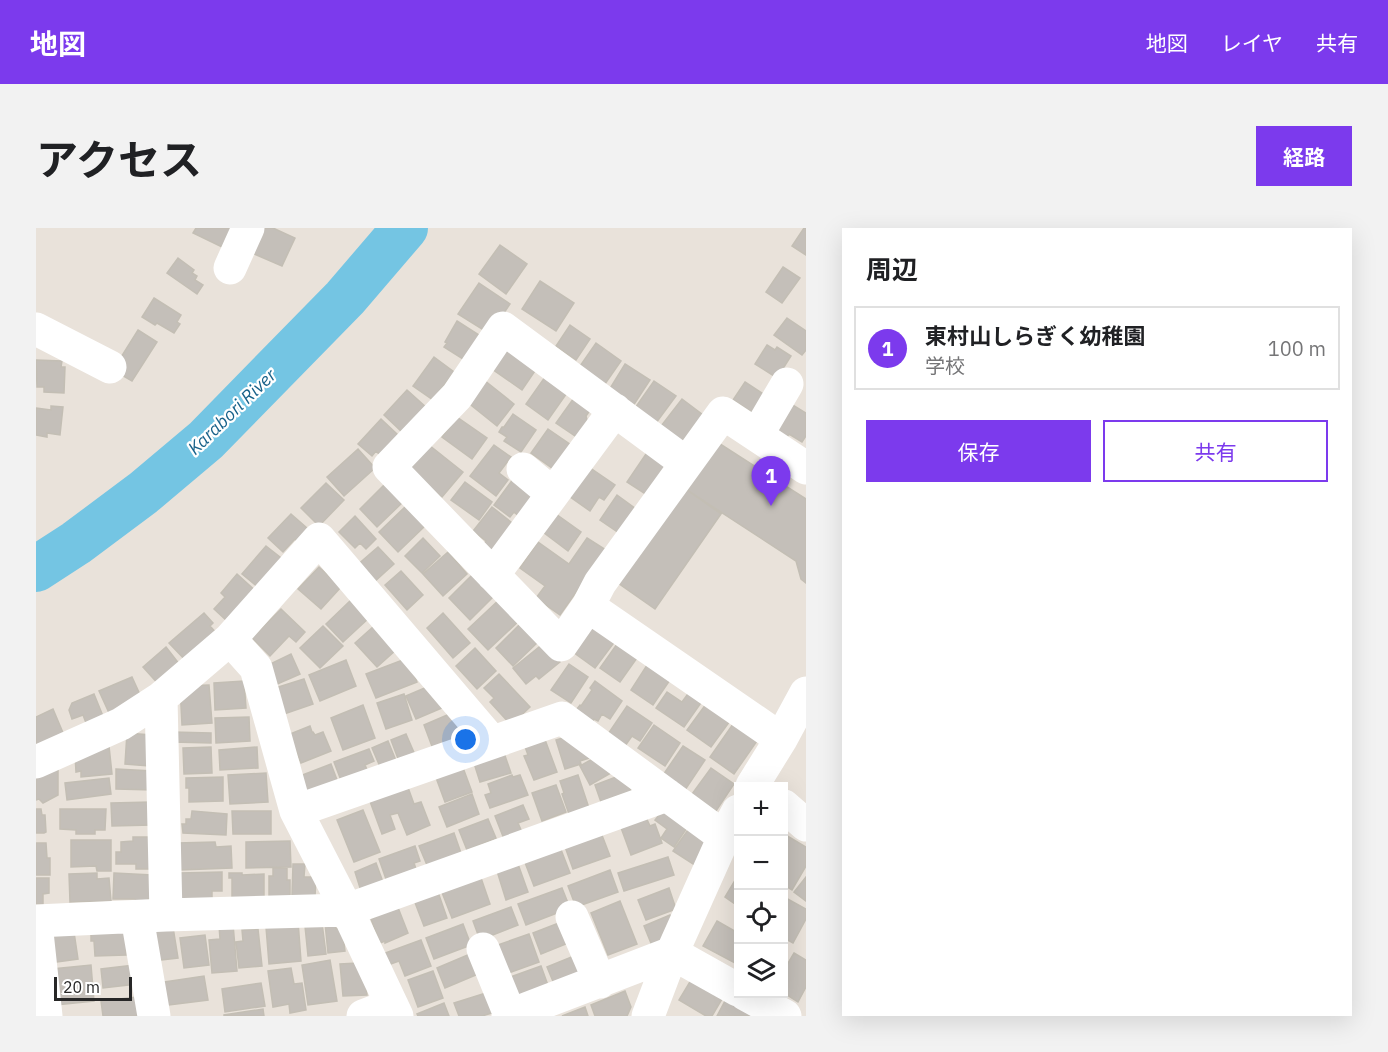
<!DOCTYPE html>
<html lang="ja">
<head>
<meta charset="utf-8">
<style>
  :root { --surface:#fff; --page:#f2f2f2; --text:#202124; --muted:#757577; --line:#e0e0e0; --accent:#7c3aed }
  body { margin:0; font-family:"IBM Plex Sans","Noto Sans JP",sans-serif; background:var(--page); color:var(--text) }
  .controls { position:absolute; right:18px; bottom:18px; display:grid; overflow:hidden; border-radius:0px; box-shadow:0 6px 24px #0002 }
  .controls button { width:54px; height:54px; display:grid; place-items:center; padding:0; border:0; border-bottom:2px solid var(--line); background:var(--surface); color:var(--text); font:30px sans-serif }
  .scale { position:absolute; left:18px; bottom:15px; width:78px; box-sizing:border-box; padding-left:6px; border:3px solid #272727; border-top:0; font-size:16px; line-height:21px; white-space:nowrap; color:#272727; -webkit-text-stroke:4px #fff; paint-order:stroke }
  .you { position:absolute; left:430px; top:512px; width:21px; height:21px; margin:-15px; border:4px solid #fff; border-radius:50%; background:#1a73e8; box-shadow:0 0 0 9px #1a73e833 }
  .badge { display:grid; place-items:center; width:39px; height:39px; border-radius:50%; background:var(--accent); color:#fff; font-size:20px; font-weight:700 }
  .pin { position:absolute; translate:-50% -50px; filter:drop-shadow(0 2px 3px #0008) }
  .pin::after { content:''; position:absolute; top:32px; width:21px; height:18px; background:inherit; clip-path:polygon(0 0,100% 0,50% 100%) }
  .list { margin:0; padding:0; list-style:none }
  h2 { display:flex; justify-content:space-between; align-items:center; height:78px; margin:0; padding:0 24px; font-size:26px }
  h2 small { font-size:20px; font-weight:400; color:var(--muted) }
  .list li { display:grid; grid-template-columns:39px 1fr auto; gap:18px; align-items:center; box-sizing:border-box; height:84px; margin:0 12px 12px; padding:0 12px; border:2px solid var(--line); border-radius:0px }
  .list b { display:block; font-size:22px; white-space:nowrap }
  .list p { margin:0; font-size:20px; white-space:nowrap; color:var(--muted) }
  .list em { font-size:20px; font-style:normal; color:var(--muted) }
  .actions { display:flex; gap:12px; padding:18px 24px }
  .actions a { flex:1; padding:14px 0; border:2px solid var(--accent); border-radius:0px; text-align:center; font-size:21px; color:var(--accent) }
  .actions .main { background:var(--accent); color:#fff }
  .icon { flex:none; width:33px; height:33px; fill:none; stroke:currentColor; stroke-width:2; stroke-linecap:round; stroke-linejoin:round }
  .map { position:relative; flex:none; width:770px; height:788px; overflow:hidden; border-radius:0px }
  header { display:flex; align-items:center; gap:36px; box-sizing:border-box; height:84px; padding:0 30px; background:var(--accent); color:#fff }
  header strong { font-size:28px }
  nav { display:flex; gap:33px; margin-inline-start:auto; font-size:21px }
  .intro { display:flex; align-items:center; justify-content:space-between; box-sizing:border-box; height:144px; padding:0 36px }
  h1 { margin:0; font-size:42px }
  .button { padding:15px 27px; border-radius:0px; background:var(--accent); color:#fff; font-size:21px; font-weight:700 }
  main { display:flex; gap:36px; padding:0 36px }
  aside { flex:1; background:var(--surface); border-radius:0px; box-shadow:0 6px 24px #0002 }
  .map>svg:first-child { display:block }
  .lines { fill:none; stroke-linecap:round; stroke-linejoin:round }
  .river { stroke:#74c5e3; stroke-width:46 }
  .building { fill:#c4bfb9; stroke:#c3beb4; stroke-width:1.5 }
  .minor { stroke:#fff; stroke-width:33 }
  .labels { text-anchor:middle; stroke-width:4.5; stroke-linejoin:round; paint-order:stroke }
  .water-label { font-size:18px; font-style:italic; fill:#18628a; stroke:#fff }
</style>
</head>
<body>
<header>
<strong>地図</strong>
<nav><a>地図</a><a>レイヤ</a><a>共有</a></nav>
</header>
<div class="intro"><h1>アクセス</h1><a class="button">経路</a></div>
<main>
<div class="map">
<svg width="770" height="788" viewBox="0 0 770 788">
  <rect width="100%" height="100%" fill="#e9e2da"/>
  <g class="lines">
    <path class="river" d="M0 341 40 315 107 265 170 212 309 70 369 0"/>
  </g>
  <path class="building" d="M160 0H195L186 19 157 5Z
    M227 0H237L259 10 246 38 216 25Z
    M768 0H770V27L756 18Z
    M464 17 491 36 470 66 443 46Z
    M142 30 158 42 156 45 161 48 159 52 167 57 161 66 131 45Z
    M747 39 764 50 746 75 730 64Z
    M504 53 538 75 520 103 486 81Z
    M443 55 474 76 454 106 422 86Z
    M118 70 145 87 141 94 144 96 138 105 121 95 119 97 106 89Z
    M751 90 770 103V122L766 127 738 107Z
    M421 93 443 107 430 133 408 119 411 115 409 114Z
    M534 97 554 111 540 132 520 118Z
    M102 102 121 114 96 153 77 142Z
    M560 115 585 133 569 156 544 138Z
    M731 117 739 122 741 119 755 128 741 150 719 136Z
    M472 119 501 140 486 162 456 141Z
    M398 129 418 144 397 172 377 158Z
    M0 132 26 133 25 139H29L28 165 8 164V159H1Z
    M589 136 614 152 597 178 573 162Z
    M509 149 531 165 512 192 490 176Z
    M448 152 478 176 461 198 431 174Z
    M618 153 640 168 620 195 599 180Z
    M709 154 732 169 720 187 697 172Z
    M371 162 391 180 368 206 348 187Z
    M540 167 557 178 550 188 552 196 542 210 520 195Z
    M646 171 667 187 646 214 625 198Z
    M755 176 770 185V208L766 214 753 206 751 209 739 200Z
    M15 178 27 179 24 207 11 205V209L0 207V180L15 182Z
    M477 186 500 202 485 224 468 213 471 209 463 204 466 199H468Z
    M421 189 451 210 436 231 406 209Z
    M345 191 363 208 349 232 340 223 336 228 322 216Z
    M512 201 538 219 520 243 495 225Z
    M681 214 770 271V355L765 351 760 333 651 262Z
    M393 217 427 244 406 269 372 243Z
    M458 217 475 229 463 245 472 252 460 268 434 248Z
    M614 220 633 234 611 267 591 254Z
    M322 221 339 240 308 268 291 249Z
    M550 237 579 257 568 272 563 269 554 283 530 266Z
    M480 247 505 266 486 291 478 284 474 289 458 277Z
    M351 254 369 272 341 299 324 281Z
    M429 254 456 274 443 292 415 272Z
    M290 255 308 272 283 298 265 280Z
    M648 260 685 286 619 381 582 355Z
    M581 267 600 281 583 305 564 292Z
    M371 277 390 297 362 324 343 304Z
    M456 279 480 298 455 329 444 321 450 313 437 303Z
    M255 286 279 307 267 319 259 311 247 324 232 310Z
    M520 286 545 304 532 323 507 304Z
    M319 288 340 311 330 321 324 315 319 320 303 304Z
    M387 310 404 328 386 345 369 328Z
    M551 310 570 322 524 387 500 370 509 358 484 340 502 314 533 336Z
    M230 318 253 336 229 365 206 346Z
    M342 319 358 336 336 356 320 338Z
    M412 324 431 346 407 368 387 346Z
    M283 339 305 359 285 381 262 361Z
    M365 343 387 367 371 382 349 357Z
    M201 346 223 366 191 393 178 381 189 369 185 365Z
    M437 346 458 368 434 392 413 370Z
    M466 369 486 390 452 422 432 401Z
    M316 371 334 389 307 414 290 396Z
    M245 381 269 404 260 414 253 408 234 428 216 410Z
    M168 385 177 395 174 398 183 408 153 436 133 415Z
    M407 385 434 415 417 430 391 400Z
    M485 395 503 413 477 438 460 420Z
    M558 395 580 412 559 440 537 424Z
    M287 398 307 418 284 440 264 420Z
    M338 398 360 422 341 439 319 415Z
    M508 415 524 434 503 451 500 448 490 456 477 440Z
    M581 416 601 430 584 454 564 440Z
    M130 419 147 441 125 459 107 439Z
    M439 420 460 443 441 461 420 438Z
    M255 426 264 446 239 457 230 438Z
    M372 430 381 454 340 470 330 446Z
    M310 432 320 458 284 473 273 447Z
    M613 434 636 449 617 477 595 462Z
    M533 436 552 449 535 475 515 462Z
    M463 446 494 479 475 497 454 474 458 470 448 460Z
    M96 449 107 473 74 487 63 463Z
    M268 451 277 476 245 487 236 461Z
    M208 453 210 480 179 482 178 455Z
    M559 453 586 473 574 491 566 486 562 493 558 491 557 493 540 482 544 477 545 478 556 462 554 460Z
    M398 456 408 479 380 491 370 468Z
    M173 457 176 495 146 497 144 458Z
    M654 463 667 472 648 499 620 480 631 464 646 474Z
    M58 466 69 493 52 500 47 487 36 491 33 482 36 475Z
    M368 466 376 492 350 501 341 475Z
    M670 476 694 493 675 519 651 502Z
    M327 477 339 510 307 522 295 490Z
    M591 478 616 495 604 513 596 508 589 518 572 506Z
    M17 481 28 507 0 520V489Z
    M416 485 433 505 397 521 388 497Z
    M213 489 214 513 180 515 179 490Z
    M697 496 721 513 698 546 674 529Z
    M618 497 644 515 629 538 602 520Z
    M274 498 276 504H277L279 507 287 504 295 523 265 535 258 518 249 508Z
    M136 504 175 505V515L136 514Z
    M91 505 115 507 113 538 89 536Z
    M370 506 380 529 364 536 355 512Z
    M536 507 557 529 544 533 545 536 529 541 520 512Z
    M508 509 521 544 498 552 488 528 492 527 488 516Z
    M352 513 361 535 345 541 336 520Z
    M73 518 76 546 45 549V543L40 544 39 527Z
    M647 518 669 532 649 562 627 547Z
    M175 519 176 545 148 546 147 520Z
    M221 519 222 540 184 542 183 522Z
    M333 521 338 533 329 537 332 544 306 555 298 534Z
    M467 522 475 545 444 554 437 532Z
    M565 526 575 545 554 557 544 538Z
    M295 536 303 557 272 569 264 548Z
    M426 537 436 564 409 574 399 547Z
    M675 540 698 556 680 583 656 566Z
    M22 541V567L7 575 3 571 0 572V550Z
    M80 541 117 543V562L80 561Z
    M230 545 232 574 194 576 192 547Z
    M588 546 595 563 565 574 559 557Z
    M476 547 477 549 484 547 492 567 454 580 449 567 455 565 452 556Z
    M542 547 553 580 533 586 526 566 528 565 524 553Z
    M187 549V573L153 574V560H150V550Z
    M73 550 75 566 31 572 29 555Z
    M370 554 378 576 385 574 394 597 371 607 362 585 354 587 359 601 346 606 332 568Z
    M520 557 530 584 506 593 496 565Z
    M436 566 443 586 411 599 403 579Z
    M115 574 116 597 76 598 75 575Z
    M487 577 493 591 482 595 486 604 468 611 459 588Z
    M629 579 653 597 638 619 625 610 631 601 619 592Z
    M0 581H5L6 587H9L10 604 8 605H0Z
    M24 581H70L69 602H59V606H40V602L24 601Z
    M327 582 344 624 318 634 301 592Z
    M156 583 191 586 190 607 147 605 146 596H150V591H155Z
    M196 583H235V606H197Z
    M609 587 614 598 619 596 626 615 595 627 584 597Z
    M452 591 460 610 431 622 423 602Z
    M654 599 671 611 660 638 637 623Z
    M564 602 574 628 537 641 528 616Z
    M418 605 425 625 391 637 383 618Z
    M748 606 770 619V638L756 662 748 657Z
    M97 609H116V641H100V636H80V624H85V614L97 613Z
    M35 612H75V643H61L60 638 35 639Z
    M254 613 255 639 210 640V614Z
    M179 614 180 619 195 618 196 640 144 642 141 615Z
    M0 615H10L11 630H14V647H0Z
    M379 618 384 633 378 635 381 644 351 654 343 631Z
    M524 619 534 645 498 658 488 632Z
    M632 629 638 647 588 663 582 645Z
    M340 635 347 654 325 663 319 644Z
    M257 636H269L268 649H280L279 669 256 668Z
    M482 636 492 664 470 672 461 643Z
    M237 640H251V652H254V670L233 671V648H237Z
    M574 642 582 664 540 679 532 658Z
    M186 644V663H176V673H143V645Z
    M61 645V651L73 650 75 673 34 674 33 646Z
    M78 645 116 647 115 671H112V675L100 674 99 671H77Z
    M193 645H206V647L228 646V673L196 671V650H193Z
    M444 647 454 676 416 690 405 662Z
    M701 649H702V678L689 669Z
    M770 649V673L758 664Z
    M0 650H13V665L7 666V676H0Z
    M526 660 534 680 490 697 482 676Z
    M633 660 640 681 610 692 602 672Z
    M402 664 411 690 388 698 378 672Z
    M748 669 770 681V691L757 715 748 710Z
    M584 673 601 716 572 727 555 685Z
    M361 677 372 705 349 715V713L344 715 335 691 340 689 338 686Z
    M475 679 482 697 444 712 437 693Z
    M634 687 638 695 619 725 608 698Z
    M262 693 265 733 233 736 230 699Z
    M528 693 537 713 505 726 497 705Z
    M681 693 702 705V728L699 735 667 718Z
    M299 694 300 701 306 700 309 723 292 725 289 695Z
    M286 695 290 726 272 728 269 698Z
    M197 696 201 743 176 745 173 712 184 711 183 697Z
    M427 696 435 717 398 731 390 710Z
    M137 699 142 730 117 733 113 702Z
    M91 701 92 722H90V727L59 728 58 713H55V703Z
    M222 701 226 738 203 740 200 714 207 713 206 702Z
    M38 704 42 731 14 735 11 709Z
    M493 706 503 734 467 747 456 719Z
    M169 707 173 737 148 740 144 710Z
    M385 712 395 738 369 748 363 733 349 738 344 727Z
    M758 725 770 732V759L762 774 748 765V742Z
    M434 726 442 746 409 760 401 740Z
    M538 728 547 752 521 763 511 739Z
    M294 732 301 773 272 777 266 737Z
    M322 735 329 749 331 767 307 768 304 736Z
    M55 737 58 773 20 777 16 741Z
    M98 737 101 756 67 760 65 741Z
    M505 738 513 760 477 773 469 751Z
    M255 740 258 756 266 755 270 782 254 785 253 776 237 779 232 743Z
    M397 743 407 770 382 779 372 752Z
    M168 748 172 772 125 778 122 755Z
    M655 752 686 771 676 788H670L643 772Z
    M225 755 229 778 189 784 186 761Z
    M589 763 595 779 591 788H559L555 777Z
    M450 765 456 785 446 788H423L418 775Z
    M101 769 103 788H67L65 773Z
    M690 771 720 788H681Z
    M408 775 413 788H382L381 786Z
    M549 779 552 788H526Z
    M227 781 228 788H188V787Z"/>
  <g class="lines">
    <path class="minor" d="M194 40 212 0
      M0 101 74 139
      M721 207 751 156
      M650 235 467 100 421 168 353 239 525 417 552 378 564 355 687 185 770 240
      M487 241 517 266
      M457 347 579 182
      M552 378 745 511
      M194 411 220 440 260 583 311 682 361 788
      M125 470 130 687
      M0 534 85 496 125 470 194 411 283 311 456 514
      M716 558 745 511 770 465
      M748 578 770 597
      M260 583 526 490 688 609
      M101 689 118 788
      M536 689 564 754
      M0 693 130 687 311 682 631 567
      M0 695 10 788
      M447 721 474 787
      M709 766 749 788
      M327 788 356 777
      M472 788 636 725 702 762
      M612 788 636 725 688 609 702 583"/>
  </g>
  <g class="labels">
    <g class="water-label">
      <text transform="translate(196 184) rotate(-44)" y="6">Karabori River</text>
    </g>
  </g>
</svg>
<div class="controls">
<button>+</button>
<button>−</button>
<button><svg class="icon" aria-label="locate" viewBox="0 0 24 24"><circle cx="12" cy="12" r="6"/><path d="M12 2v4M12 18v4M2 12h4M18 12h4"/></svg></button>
<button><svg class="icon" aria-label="layers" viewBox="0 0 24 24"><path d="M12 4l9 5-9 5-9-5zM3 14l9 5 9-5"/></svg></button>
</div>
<div class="scale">20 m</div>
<div class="you"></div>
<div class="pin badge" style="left:735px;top:278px">1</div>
</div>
<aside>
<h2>周辺<small></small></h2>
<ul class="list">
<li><span class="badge">1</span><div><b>東村山しらぎく幼稚園</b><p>学校</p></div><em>100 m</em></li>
</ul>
<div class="actions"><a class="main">保存</a><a>共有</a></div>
</aside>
</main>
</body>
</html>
